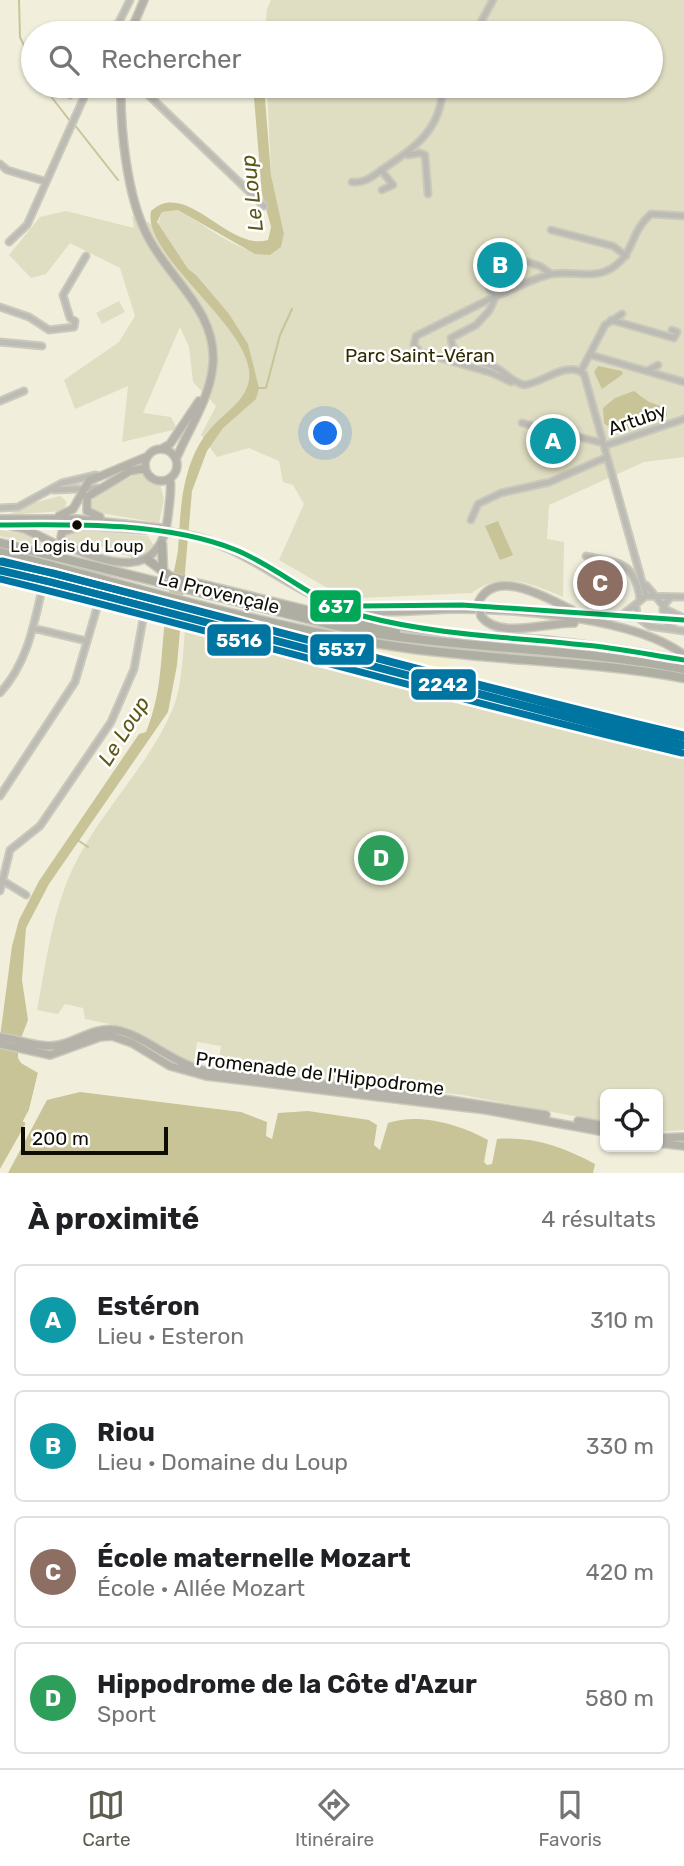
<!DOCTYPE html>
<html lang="fr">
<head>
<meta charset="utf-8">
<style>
  :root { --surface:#fff; --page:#f6f6f6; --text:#202124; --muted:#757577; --line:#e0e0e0; --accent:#5e5d50 }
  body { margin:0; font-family:Rubik,sans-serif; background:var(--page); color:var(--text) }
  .controls { position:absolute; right:21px; bottom:21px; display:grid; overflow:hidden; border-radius:10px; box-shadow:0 2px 5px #0004 }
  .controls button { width:63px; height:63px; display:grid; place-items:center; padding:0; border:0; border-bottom:2px solid var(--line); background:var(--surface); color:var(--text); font:35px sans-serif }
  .scale { position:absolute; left:21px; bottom:18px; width:147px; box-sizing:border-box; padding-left:7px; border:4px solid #0f0e04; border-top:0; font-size:19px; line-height:24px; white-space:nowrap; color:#0f0e04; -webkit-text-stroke:5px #fff; paint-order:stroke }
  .you { position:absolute; left:326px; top:434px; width:24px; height:24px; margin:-18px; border:5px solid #fff; border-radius:50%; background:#1a73e8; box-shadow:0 0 0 10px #1a73e833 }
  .badge { display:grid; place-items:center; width:46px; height:46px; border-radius:50%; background:var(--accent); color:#fff; font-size:23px; font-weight:700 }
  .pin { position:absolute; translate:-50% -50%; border:4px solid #fff; box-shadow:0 2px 7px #0006 }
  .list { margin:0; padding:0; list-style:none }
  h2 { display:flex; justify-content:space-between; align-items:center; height:91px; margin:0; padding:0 28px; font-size:30px }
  h2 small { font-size:23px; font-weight:400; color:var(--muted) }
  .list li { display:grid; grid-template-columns:46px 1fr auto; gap:21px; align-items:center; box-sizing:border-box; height:112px; margin:0 14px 14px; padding:0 14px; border:2px solid var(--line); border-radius:10px }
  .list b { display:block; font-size:26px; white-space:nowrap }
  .list p { margin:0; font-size:23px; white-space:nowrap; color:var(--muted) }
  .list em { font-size:23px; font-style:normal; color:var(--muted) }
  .icon { flex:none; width:38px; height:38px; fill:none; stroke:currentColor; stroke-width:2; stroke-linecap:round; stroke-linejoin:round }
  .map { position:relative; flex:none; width:684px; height:1173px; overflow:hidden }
  .search { position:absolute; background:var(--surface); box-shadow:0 2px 5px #0004; left:21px; right:21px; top:21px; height:77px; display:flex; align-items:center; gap:18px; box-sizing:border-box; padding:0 24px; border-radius:38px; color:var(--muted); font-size:26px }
  .sheet { height:595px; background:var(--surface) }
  nav { display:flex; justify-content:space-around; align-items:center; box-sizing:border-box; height:98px; border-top:2px solid var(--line); background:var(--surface); font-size:19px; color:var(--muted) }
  nav a { display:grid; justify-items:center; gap:4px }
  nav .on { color:var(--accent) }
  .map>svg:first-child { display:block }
  .built { fill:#f2efcf }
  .green { fill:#dfddc2; fill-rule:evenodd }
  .water { fill:#c8c498 }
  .pier { fill:#f1efdc }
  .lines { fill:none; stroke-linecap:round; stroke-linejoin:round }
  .stream { stroke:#c8c498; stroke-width:2 }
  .minor-casing { stroke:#cbc9bb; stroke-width:9 }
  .major-casing { stroke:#cbc9bb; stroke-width:10 }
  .highway-casing { stroke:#cbc9bb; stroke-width:11 }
  .minor { stroke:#bcbbb4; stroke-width:5 }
  .major { stroke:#b5b3a9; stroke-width:7 }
  .highway { stroke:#afaea3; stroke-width:8 }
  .rail { stroke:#aeaea4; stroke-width:2; stroke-dasharray:3.5 7; stroke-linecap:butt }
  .major-bridge-casing { stroke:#cbc9bb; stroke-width:10; stroke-linecap:butt }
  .major-bridge { stroke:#b5b3a9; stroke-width:7 }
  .bus-1-casing { stroke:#fff; stroke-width:10 }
  .bus-1 { stroke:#00a757; stroke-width:5 }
  .rail-1-casing { stroke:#fff; stroke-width:12 }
  .rail-2-casing { stroke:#fff; stroke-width:12 }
  .rail-3-casing { stroke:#fff; stroke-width:12 }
  .rail-4-casing { stroke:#fff; stroke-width:12 }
  .rail-5-casing { stroke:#fff; stroke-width:12 }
  .rail-1 { stroke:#0075a1; stroke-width:7 }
  .rail-2 { stroke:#0075a1; stroke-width:7 }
  .rail-3 { stroke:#0075a1; stroke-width:7 }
  .rail-4 { stroke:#0075a1; stroke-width:7 }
  .rail-5 { stroke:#0075a1; stroke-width:7 }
  .bus-dot { fill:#0f0e04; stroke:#fff; stroke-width:2.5 }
  .labels { text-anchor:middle; stroke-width:5; stroke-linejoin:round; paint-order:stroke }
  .bus-label { font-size:17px; fill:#0f0e04; stroke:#fff }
  .park-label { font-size:19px; fill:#302c00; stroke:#fff }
  .street-label { font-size:19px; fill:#0f0e04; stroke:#fff }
  .water-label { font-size:21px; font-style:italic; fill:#5b5615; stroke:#fff }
  .line-badge { stroke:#fff; stroke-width:2.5 }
  .badge-label { font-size:19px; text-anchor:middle; font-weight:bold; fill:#fff }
</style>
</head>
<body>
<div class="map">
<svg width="684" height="1173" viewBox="0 0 684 1173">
  <rect width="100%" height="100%" fill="#f1efdc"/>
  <path class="built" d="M0 559 152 595 149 609 0 572Z
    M206 610 369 647 451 657 449 668 529 692 684 729V748L569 725 206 630Z"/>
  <path class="green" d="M271 0H684V457L644 462 549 505 547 539 564 542 563 597C533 584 501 570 472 593L360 598 334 592 279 560 304 504 293 485 283 482 279 461 249 448 217 457 201 435 216 406 193 382 189 347 180 327 143 413 171 417 177 429 122 442 128 386 75 409 64 380 119 342 135 316 120 268 70 243 46 274 31 278 9 255 40 217 66 211 134 228 132 216 157 226 162 212 178 210C207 226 237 252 270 255L281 247 284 234 271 175 267 86H651V33H265L267 9ZM639 394 665 418 620 429H619Z
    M119 301 125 312 102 324 96 313Z
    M142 471 160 484 164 499 159 523 95 512 89 504 97 495Z
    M60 496 67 502 63 511 8 515 33 503Z
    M70 529 148 536 154 546 139 559C122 556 94 539 78 547L67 544 64 538Z
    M0 530 27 534 51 549 0 536Z
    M186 619 206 624V630C363 674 524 706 679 759L684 753V1130L658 1132V1094H605V1122L463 1095 218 1067 221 1046 197 1042 194 1064 129 1028 85 1019 83 1008 65 1004 58 1014 37 1010C46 964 52 913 72 870 98 813 149 767 173 708 183 685 183 645 186 619Z"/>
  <path class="water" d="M253 86H264L271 175 284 234 281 247 270 255 255 254 178 210 162 212 157 222 188 269 196 275 229 314 248 344 259 388 256 399 223 428 207 451 192 491 177 665 168 712 49 884 26 928 22 980 28 1020 18 1046V1058L21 1063 38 1073 29 1110 23 1121 26 1123 0 1169V1037L12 946 19 920 39 881 139 734 146 732C163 690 160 656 166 612 168 591 175 571 178 550 180 523 180 497 188 471 192 458 198 444 207 433 222 413 253 399 249 370 243 321 142 254 151 211 186 178 229 252 268 240L271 227 262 194Z
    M598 366 622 371 623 374 602 389 594 372Z
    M634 391 649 402 667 408V416C652 425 616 436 604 423L603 408 615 398Z
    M498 521 513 555 500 560 485 526Z
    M80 1092 241 1112 267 1122 266 1136 272 1139 278 1113 308 1111 369 1120 377 1125 374 1145 380 1150 388 1123C420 1112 461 1125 488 1140L484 1162 487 1165 492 1164 497 1139C532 1136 564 1147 595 1164L593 1173H8L47 1100Z"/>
  <path class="pier" d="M38 1073 41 1076 28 1120 30 1124 0 1172 26 1124 23 1121 29 1110Z"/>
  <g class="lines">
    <path class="stream" d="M19 0 20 37 33 65
      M43 86 70 121
      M74 124 118 180
      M259 388H266L280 335 292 309
      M79 841 88 847"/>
    <g class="minor-casing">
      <path id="minor" d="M117 26 130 0
        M110 33V27L115 25 119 33
        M475 33 493 0
        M139 86 264 206
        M70 95 74 86
        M408 155 420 153 425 155 428 194
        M0 164 7 170 44 181
        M381 170 393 185 382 190
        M352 182C366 184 375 174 386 167 418 145 441 129 443 86
        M551 230 613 246 626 256
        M9 242 27 225 89 86
        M491 251 540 266 551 274
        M487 281 489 289 496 296 416 336 414 345 420 352 492 373 511 382
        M0 307 29 317 49 330 74 327 75 321 70 318 63 295 86 256
        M611 320 674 338 677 332 672 330
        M0 342 42 346
        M591 355 684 382
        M581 371 605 325 622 314
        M647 371 658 365
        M0 401 24 391
        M522 423 603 443
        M604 446 684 419
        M54 490 98 488
        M0 508 18 507 62 483 96 475
        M471 520 478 504 501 493 550 482 607 457
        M586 556C620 564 634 560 640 599
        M0 575 31 581 144 614 134 669 111 722 40 826 10 850 0 891
        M646 585 667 610 682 617
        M646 596 584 374C567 360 543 383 524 385 513 382 509 376 500 370 485 359 452 363 451 338L476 325 489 311 496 296C514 289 533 278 552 274 574 270 595 281 615 266 634 252 631 231 651 214L684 216
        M670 598 663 606C663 616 664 626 674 628
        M636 606 637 617 649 626 684 631
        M622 615 646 596 684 597
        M33 628 87 641
        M0 693C28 662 34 624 43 585
        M0 796 75 682 99 601
        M0 879 26 895"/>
    </g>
    <g class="major-casing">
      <path id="major" d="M130 33 144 0
        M121 86C120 128 127 195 146 233 167 278 217 309 213 364 210 399 189 428 176 459
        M163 448 170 444 199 401
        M145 465a16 16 0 1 1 32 0a16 16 0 1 1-32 0Z
        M59 516 73 509 89 481 146 457
        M100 517 87 511V497L130 471 145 468
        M0 519H77L161 528
        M0 525 16 524
        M77 525 145 530
        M11 526 25 529 68 550
        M81 526 62 532 61 538 64 545C109 564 161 582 168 516 169 504 172 491 170 478
        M183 534C251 546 291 596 352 608 387 615 423 609 458 609 518 609 636 618 684 655
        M479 601C497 567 548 599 572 610
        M489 607 536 610
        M346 610C390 634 494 636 546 640 592 645 639 652 684 660
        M552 611 684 620
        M481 616C498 640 548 622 574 623
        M0 1037C18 1039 41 1049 59 1045 78 1041 94 1027 116 1030 145 1035 172 1064 209 1072L398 1092 546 1115
        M0 1044 50 1055 100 1037 112 1036 132 1043 170 1066 206 1076 486 1110 605 1132
        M578 1121 605 1126
        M658 1138 684 1137
        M658 1143 684 1146"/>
    </g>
    <g class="highway-casing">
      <path id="highway" d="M0 543 353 630C463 649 574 648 684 669
        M162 544 163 569
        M0 552C130 586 260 626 393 646 490 661 588 660 684 678
        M148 560 171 577 396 632"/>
    </g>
    <use href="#minor" class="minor"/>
    <use href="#major" class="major"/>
    <use href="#highway" class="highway"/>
    <path class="rail" d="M375 654 684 733"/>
    <g class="major-bridge-casing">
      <path id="major-bridge" d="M160 531 183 534
        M479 601 481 616"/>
    </g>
    <use href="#major-bridge" class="major-bridge"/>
    <g class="bus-1-casing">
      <path id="bus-1" d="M0 525C74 524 166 522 236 550 280 568 316 604 363 616 435 635 511 637 584 645 618 648 651 655 684 660
        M360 606 462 605 684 620"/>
    </g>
    <use href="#bus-1" class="bus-1"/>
    <g class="rail-1-casing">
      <path id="rail-1" d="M0 562 53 573 635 727 684 737"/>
    </g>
    <g class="rail-2-casing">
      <path id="rail-2" d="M0 570C229 625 455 691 684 744"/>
    </g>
    <g class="rail-3-casing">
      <path id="rail-3" d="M0 579C228 634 453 700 682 753"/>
    </g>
    <g class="rail-4-casing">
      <path id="rail-4" d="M0 571 51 582 633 735 682 746"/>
    </g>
    <g class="rail-5-casing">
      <path id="rail-5" d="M2 561C230 616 455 682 684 735"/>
    </g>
    <use href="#rail-1" class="rail-1"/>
    <use href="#rail-2" class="rail-2"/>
    <use href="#rail-3" class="rail-3"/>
    <use href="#rail-4" class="rail-4"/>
    <use href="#rail-5" class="rail-5"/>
  </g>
  <circle class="bus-dot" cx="77" cy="525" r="6"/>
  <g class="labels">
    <g class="bus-label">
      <text x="77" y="552">Le Logis du Loup</text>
    </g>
    <g class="park-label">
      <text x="420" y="362">Parc Saint-Véran</text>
    </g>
    <g class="street-label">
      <text transform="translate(637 419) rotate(-19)" y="7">Artuby</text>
      <text transform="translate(219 592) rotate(14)" y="7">La Provençale</text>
      <text transform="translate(320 1073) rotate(7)" y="7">Promenade de l'Hippodrome</text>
    </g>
    <g class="water-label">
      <text transform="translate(252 193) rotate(-96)" y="7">Le Loup</text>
      <text transform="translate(124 731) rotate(-58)" y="7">Le Loup</text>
    </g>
  </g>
  <g class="line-badge">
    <rect x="309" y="589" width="53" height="34" rx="7" fill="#00a757"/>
    <rect x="206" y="623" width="66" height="34" rx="7" fill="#0075a1"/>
    <rect x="309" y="633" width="66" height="33" rx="7" fill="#0075a1"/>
    <rect x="410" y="668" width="67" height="33" rx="7" fill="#0075a1"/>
  </g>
  <g class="badge-label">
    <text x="336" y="613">637</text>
    <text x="239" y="647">5516</text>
    <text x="342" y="656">5537</text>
    <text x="443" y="691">2242</text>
  </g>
</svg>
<div class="controls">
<button><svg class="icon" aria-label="locate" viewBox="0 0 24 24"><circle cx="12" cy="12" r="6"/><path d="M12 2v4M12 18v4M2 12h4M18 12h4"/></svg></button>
</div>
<div class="scale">200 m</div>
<div class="you"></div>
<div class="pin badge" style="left:553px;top:441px;background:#0f9aa8">A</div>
<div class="pin badge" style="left:500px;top:265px;background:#0f9aa8">B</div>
<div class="pin badge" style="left:600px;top:583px;background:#8d6e63">C</div>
<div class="pin badge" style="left:381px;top:858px;background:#2e9e5b">D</div>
<div class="search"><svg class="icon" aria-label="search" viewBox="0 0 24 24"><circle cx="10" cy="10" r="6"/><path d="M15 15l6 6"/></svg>Rechercher</div>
</div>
<section class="sheet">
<h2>À proximité<small>4 résultats</small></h2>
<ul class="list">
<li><span class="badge" style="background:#0f9aa8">A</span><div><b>Estéron</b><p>Lieu · Esteron</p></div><em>310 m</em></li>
<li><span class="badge" style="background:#0f9aa8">B</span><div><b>Riou</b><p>Lieu · Domaine du Loup</p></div><em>330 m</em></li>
<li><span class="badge" style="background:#8d6e63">C</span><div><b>École maternelle Mozart</b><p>École · Allée Mozart</p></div><em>420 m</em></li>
<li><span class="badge" style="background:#2e9e5b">D</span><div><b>Hippodrome de la Côte d'Azur</b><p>Sport</p></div><em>580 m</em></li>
</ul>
</section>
<nav>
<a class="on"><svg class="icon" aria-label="map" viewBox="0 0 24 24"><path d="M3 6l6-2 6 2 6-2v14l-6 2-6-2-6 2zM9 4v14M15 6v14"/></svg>Carte</a>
<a><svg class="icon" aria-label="directions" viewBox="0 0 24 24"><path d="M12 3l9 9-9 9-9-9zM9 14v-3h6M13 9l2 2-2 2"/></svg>Itinéraire</a>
<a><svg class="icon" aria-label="saved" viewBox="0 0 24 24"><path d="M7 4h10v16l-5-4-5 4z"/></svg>Favoris</a>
</nav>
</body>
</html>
